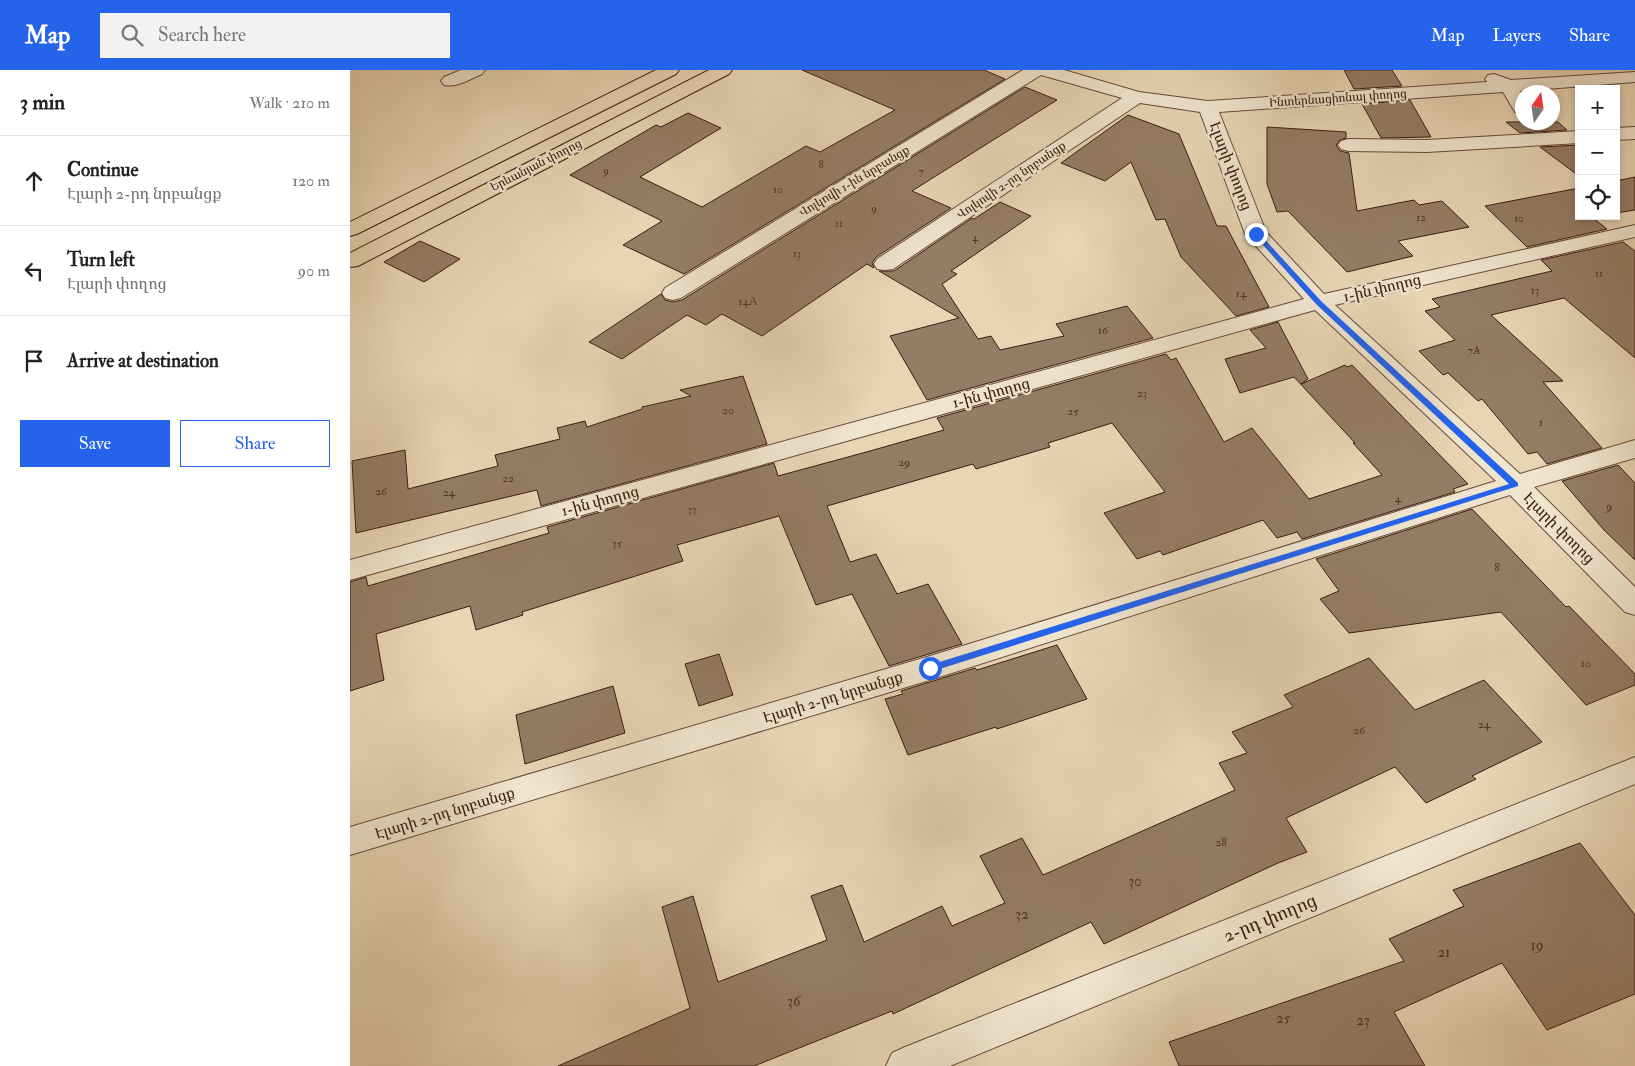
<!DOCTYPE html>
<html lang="en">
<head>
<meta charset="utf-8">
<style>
  :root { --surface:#fff; --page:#f2f2f2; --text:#222; --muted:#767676; --line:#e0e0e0; --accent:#2563eb }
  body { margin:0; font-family:"IM FELL Double Pica","Noto Serif Armenian",serif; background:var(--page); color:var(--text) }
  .controls { position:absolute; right:15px; top:15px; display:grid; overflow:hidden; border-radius:0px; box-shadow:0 2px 8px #0003 }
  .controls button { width:45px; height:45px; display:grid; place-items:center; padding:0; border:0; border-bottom:1px solid var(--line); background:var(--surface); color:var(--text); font:25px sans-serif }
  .compass { position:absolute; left:1165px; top:15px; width:45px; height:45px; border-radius:50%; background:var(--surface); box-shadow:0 2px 8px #0003; rotate:13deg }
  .stop { position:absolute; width:15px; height:15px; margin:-11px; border:4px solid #2563eb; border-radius:50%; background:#fff }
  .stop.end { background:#2563eb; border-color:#fff; box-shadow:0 1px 5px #0008 }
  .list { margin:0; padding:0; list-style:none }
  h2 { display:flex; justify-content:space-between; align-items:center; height:65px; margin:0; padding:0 20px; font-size:21px }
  h2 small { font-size:16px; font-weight:400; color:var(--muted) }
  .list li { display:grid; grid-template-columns:32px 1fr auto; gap:15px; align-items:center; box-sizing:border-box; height:90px; padding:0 20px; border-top:1px solid var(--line) }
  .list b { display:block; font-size:19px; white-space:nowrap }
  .list p { margin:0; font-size:16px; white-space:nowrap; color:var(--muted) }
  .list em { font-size:16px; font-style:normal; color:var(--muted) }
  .actions { display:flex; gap:10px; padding:15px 20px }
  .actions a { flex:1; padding:11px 0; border:1px solid var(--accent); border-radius:0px; text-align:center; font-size:18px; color:var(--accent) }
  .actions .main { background:var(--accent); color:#fff }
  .icon { flex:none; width:28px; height:28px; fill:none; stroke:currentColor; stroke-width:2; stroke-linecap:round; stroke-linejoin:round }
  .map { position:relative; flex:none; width:1285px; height:996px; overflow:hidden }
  header { display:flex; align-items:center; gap:30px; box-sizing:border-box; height:70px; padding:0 25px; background:var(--accent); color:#fff }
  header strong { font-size:24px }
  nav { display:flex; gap:28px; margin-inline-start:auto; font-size:18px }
  .search { width:350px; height:45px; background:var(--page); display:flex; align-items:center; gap:12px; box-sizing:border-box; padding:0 18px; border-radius:0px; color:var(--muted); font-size:19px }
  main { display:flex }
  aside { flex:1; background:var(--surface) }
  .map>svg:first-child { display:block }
  .building { fill:#947c66; stroke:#3b1c11 }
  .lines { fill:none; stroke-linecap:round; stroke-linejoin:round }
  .minor-casing { stroke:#664a3a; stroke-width:2 }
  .major-casing { stroke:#3b1c11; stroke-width:2 }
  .minor { fill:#efe4ce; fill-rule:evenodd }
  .major { fill:#e7d5b4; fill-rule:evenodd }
  .route { fill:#2563eb }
  .labels { text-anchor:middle; stroke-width:4.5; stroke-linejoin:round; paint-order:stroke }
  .far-number-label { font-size:11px; fill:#513426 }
  .far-street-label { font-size:12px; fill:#3b1c11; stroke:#efe4ce }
  .number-label { font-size:12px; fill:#513426 }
  .street-label { font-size:15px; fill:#3b1c11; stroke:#efe4ce }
  .near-number-label { font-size:15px; fill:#513426 }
  .near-street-label { font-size:18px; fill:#3b1c11; stroke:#efe4ce }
</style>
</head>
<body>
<header>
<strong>Map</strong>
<div class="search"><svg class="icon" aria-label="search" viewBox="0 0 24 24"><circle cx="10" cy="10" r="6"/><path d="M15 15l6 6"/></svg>Search here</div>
<nav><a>Map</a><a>Layers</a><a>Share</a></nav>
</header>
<main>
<aside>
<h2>3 min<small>Walk · 210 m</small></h2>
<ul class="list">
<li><svg class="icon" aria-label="ahead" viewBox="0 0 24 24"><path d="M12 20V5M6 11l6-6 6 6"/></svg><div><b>Continue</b><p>Էլարի 2-րդ նրբանցք</p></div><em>120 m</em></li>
<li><svg class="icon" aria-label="left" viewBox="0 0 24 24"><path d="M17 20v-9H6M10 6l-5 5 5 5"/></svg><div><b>Turn left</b><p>Էլարի փողոց</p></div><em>90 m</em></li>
<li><svg class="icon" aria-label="arrive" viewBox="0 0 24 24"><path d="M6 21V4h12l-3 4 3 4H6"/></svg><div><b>Arrive at destination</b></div></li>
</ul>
<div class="actions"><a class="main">Save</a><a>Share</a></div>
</aside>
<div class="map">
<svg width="1285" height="996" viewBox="0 0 1285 996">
  <rect width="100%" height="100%" fill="#e7d5b4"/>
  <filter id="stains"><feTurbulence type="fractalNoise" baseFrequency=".004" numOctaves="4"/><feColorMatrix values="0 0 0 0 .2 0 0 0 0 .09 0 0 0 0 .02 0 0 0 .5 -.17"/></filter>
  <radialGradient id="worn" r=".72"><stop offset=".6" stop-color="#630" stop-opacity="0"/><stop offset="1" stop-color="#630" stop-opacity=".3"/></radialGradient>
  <path class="building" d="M452 0H634L655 9 334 204 273 175 312 151 220 105 306 55 311 57 338 43 371 58 290 107 352 137 456 76 470 82 545 40Z
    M994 0H1042L1052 16 1004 19Z
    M675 17 707 30 562 121 601 138 526 187 522 193 524 198 517 194 412 266 372 244 356 255 337 245 272 289 239 272 311 224 315 230 323 232 332 230Z
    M1060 30 1081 67 1031 68 1012 34Z
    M778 45 829 64 867 156H876L919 237 886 246 831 187 815 149 806 150 781 92 755 111 711 93Z
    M1156 52H1208L1217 60 1170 63Z
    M917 57 996 62V68L990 70 986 75 990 81 999 83 1007 141 1064 130 1069 135 1092 131 1119 157 1048 171 1063 186 997 202 938 141 927 142 917 114Z
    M1229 75V106L1190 77Z
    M1285 107V140L1266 143V111Z
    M1229 118V146H1252L1243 148 1257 159 1177 177 1135 136Z
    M650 132 681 146 601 201 607 204 592 214 628 269 641 266 650 280 714 266 706 254 777 236 803 268 577 330 540 266 609 248 529 201H544L622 148 624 149Z
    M70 171 110 189 74 212 34 192Z
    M1273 172 1285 181V288L1214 228 1141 245 1213 311 1193 312 1252 378 1197 394 1187 382 1178 384 1132 329 1128 331 1098 303 1093 305 1069 281 1105 270 1075 241 1090 237 1082 229 1202 201 1191 190Z
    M928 252 958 309 951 314 995 295 997 297 1002 295 1118 414 1103 419 1105 422 952 469 947 462 927 468 913 450 813 485 810 481 787 489 754 443 815 422 762 353 698 373 700 377 626 399 623 394 477 436 500 492 526 484 547 524 578 514 612 574 539 596 502 524 466 535 429 446 327 475 333 491 172 542 173 545 126 560 120 536 26 564 34 610 0 621V512L16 507 18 516 199 463 197 457 424 393 428 406 520 381 594 360 587 348 816 284 821 290 826 288 874 372 902 358 959 429 1032 405 1003 373H1005L944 307 890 323 875 289 916 278 900 260Z
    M393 306 417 374 191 436 187 420 6 463 2 391 55 380 58 419 148 396 145 385 210 369 207 358 235 351 237 357 292 339V337L341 326 330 320Z
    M1268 395 1285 413V490L1254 460 1212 411Z
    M1122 439 1216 537 1219 536 1285 604V615L1236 635 1151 542 999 563 970 529 989 521 966 489Z
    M707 575 737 629 647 659 646 657 558 685 535 629 553 624 551 621 625 598 627 600Z
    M369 584 383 625 349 636 335 594Z
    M1019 588 1065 640 1134 610 1192 672 1122 706 1126 709 1076 733 1045 697 936 748 957 782 928 793 754 874 741 852 543 944 542 941 404 996H208L340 938 312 837 343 826 368 912 477 870 461 826 492 815 514 872 592 836 602 856 655 833 630 786 672 768 693 805 885 720 869 693 897 683 882 662 943 637 934 625Z
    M263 616 275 663 175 694 166 645Z
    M1230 773 1285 845V924L1197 960 1152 893 1044 942 1075 996H829L819 972 1054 891 1039 869 1114 836 1103 820Z"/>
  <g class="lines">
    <g class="minor-casing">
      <path id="minor" d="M111 0H135L132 4C120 9 107 18 94 15L91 11 94 7Z
        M673 0H714L789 22 858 31 1137 12 1135 9 1138 5 1144 4 1161 10 1285 2V12L1170 21 1172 24V44L1165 42 1153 22 869 42 916 162 974 224 1285 155V167L985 235 1170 404 1285 370V388L1184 417 1285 517V545L1275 542 1160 425 580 610 0 785V757L580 586 1146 411 965 240 0 510V490L954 229 895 164 850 42 790 33 543 199 535 200 527 199 524 194 527 189 772 28 691 5 331 228 323 230 315 228 312 223 315 218Z
        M1285 57V69L1266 70V58Z
        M1229 61V73L1077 82 998 81 991 79 988 75 991 71 998 69 1077 70Z
        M1285 687V714L600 996H536L542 983 555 977Z"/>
    </g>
    <g class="major-casing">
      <path id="major" d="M306 0H329L326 4 7 164 0 166V152Z
        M359 0H382L379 4 8 196 0 197V183Z"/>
    </g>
    <use href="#minor" class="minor"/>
    <use href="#major" class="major"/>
  </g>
  <path class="route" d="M904 163H909L971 231 1168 413V416L580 602 577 601V596L580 595 1159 414 966 234 904 165Z"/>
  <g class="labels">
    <g class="far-number-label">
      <text x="471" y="98">8</text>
      <text x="256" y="104">9</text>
      <text x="571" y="105">7</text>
      <text x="428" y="123">10</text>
      <text x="524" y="142">9</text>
      <text x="1071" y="151">12</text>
      <text x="1169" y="152">10</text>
      <text x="489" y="157">11</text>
      <text x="625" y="171">4</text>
      <text x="447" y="187">13</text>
      <text x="1249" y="207">11</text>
    </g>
    <g class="far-street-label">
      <text transform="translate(988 28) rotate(-4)" y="4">Ինտերնացիոնալ փողոց</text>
      <text transform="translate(186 95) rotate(-27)" y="4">Երևանյան փողոց</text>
      <text transform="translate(661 110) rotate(-34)" y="4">Վոլկովի 2-րդ նրբանցք</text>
      <text transform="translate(504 111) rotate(-31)" y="4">Վոլկովի 1-ին նրբանցք</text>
    </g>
    <g class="number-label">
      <text x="1185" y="224">13</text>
      <text x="891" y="227">14</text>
      <text x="398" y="235">14А</text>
      <text x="753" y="264">16</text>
      <text x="1124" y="284">7A</text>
      <text x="792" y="327">23</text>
      <text x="378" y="344">20</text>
      <text x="723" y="345">25</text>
      <text x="1191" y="356">1</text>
      <text x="554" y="396">29</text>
      <text x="158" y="412">22</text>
      <text x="31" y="425">26</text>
      <text x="99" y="426">24</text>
      <text x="1048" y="432">4</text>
      <text x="1259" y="440">9</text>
      <text x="342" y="443">33</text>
      <text x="267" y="477">35</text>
      <text x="1147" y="501">8</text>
      <text x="1236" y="597">10</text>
      <text x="1134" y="658">24</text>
      <text x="1009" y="664">26</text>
      <text x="871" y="776">28</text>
    </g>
    <g class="street-label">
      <text transform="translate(881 96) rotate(69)" y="5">Էլարի փողոց</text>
      <text transform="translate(1032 218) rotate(-13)" y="5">1-ին փողոց</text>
      <text transform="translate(641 323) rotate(-15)" y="5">1-ին փողոց</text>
      <text transform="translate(250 431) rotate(-15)" y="5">1-ին փողոց</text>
      <text transform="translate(1209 458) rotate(45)" y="5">Էլարի փողոց</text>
      <text transform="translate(483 627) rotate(-17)" y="5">Էլարի 2-րդ նրբանցք</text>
      <text transform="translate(95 743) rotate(-17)" y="5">Էլարի 2-րդ նրբանցք</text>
    </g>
    <g class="near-number-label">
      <text x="785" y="816">30</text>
      <text x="672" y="849">32</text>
      <text x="1187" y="880">19</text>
      <text x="1094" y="887">21</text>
      <text x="444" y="936">36</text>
      <text x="933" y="953">25</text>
      <text x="1013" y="955">23</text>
    </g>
    <g class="near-street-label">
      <text transform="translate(920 848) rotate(-22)" y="6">2-րդ փողոց</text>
    </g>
  </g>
  <rect width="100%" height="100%" filter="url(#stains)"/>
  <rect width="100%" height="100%" fill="url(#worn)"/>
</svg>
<div class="controls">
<button>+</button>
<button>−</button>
<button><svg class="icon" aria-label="locate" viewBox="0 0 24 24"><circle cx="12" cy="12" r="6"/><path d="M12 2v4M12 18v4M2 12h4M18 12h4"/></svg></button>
</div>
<svg class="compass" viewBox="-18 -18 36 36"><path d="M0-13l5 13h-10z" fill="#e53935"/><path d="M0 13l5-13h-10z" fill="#767676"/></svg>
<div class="stop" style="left:580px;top:598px"></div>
<div class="stop end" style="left:906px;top:164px"></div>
</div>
</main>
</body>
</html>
